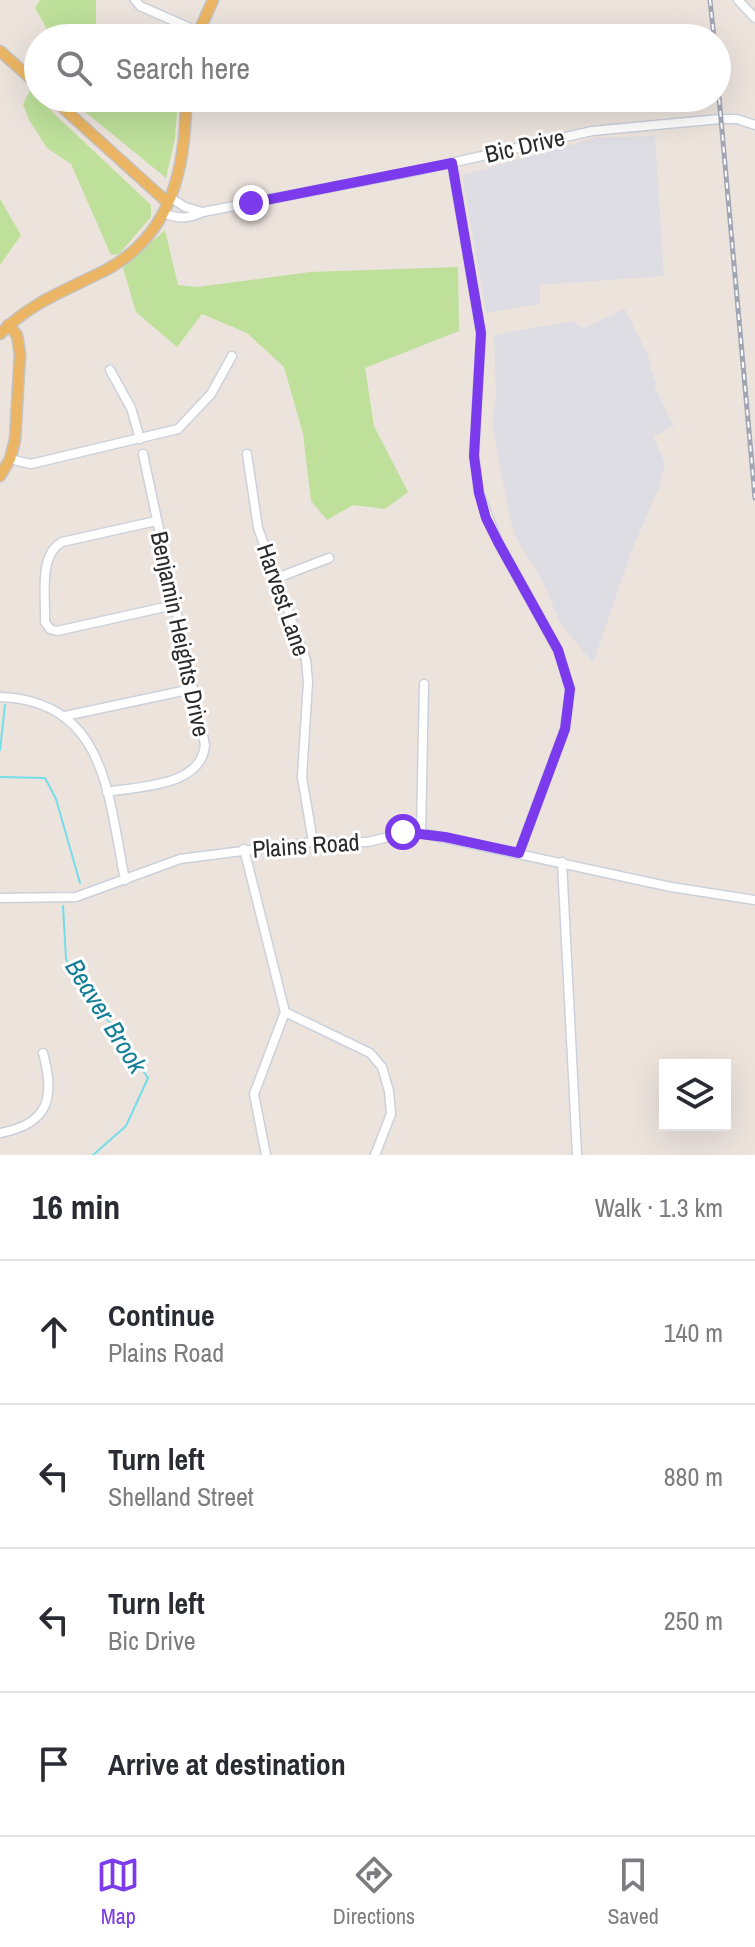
<!DOCTYPE html>
<html lang="en">
<head>
<meta charset="utf-8">
<style>
  :root { --surface:#fff; --page:#f7f7f7; --text:#2b2b33; --muted:#7c7c81; --line:#e1e1e2; --accent:#7c3aed }
  body { margin:0; font-family:"Archivo Narrow",sans-serif; background:var(--page); color:var(--text) }
  .controls { position:absolute; right:24px; bottom:24px; display:grid; overflow:hidden; border-radius:0px; box-shadow:0 8px 32px #0002 }
  .controls button { width:72px; height:72px; display:grid; place-items:center; padding:0; border:0; border-bottom:2px solid var(--line); background:var(--surface); color:var(--text); font:40px sans-serif }
  .stop { position:absolute; width:24px; height:24px; margin:-18px; border:6px solid #7c3aed; border-radius:50%; background:#fff }
  .stop.end { background:#7c3aed; border-color:#fff; box-shadow:0 2px 8px #0008 }
  .list { margin:0; padding:0; list-style:none }
  h2 { display:flex; justify-content:space-between; align-items:center; height:104px; margin:0; padding:0 32px; font-size:34px }
  h2 small { font-size:26px; font-weight:400; color:var(--muted) }
  .list li { display:grid; grid-template-columns:52px 1fr auto; gap:24px; align-items:center; box-sizing:border-box; height:144px; padding:0 32px; border-top:2px solid var(--line) }
  .list b { display:block; font-size:30px; white-space:nowrap }
  .list p { margin:0; font-size:26px; white-space:nowrap; color:var(--muted) }
  .list em { font-size:26px; font-style:normal; color:var(--muted) }
  .icon { flex:none; width:44px; height:44px; fill:none; stroke:currentColor; stroke-width:2; stroke-linecap:round; stroke-linejoin:round }
  .map { position:relative; flex:none; width:755px; height:1155px; overflow:hidden }
  .search { position:absolute; background:var(--surface); box-shadow:0 8px 32px #0002; left:24px; right:24px; top:24px; height:88px; display:flex; align-items:center; gap:20px; box-sizing:border-box; padding:0 28px; border-radius:44px; color:var(--muted); font-size:30px }
  .sheet { height:680px; background:var(--surface) }
  nav { display:flex; justify-content:space-around; align-items:center; box-sizing:border-box; height:112px; border-top:2px solid var(--line); background:var(--surface); font-size:22px; color:var(--muted) }
  nav a { display:grid; justify-items:center; gap:4px }
  nav .on { color:var(--accent) }
  .map>svg:first-child { display:block }
  .industrial { fill:#dedde4 }
  .green { fill:#bee09b }
  .lines { fill:none; stroke-linecap:round; stroke-linejoin:round }
  .stream { stroke:#74ddea; stroke-width:2 }
  .minor-casing { stroke:#cbd1db; stroke-width:11 }
  .major-casing { stroke:#c3c3c3; stroke-width:13 }
  .minor { stroke:#fff; stroke-width:8 }
  .major { stroke:#ebb563; stroke-width:10 }
  .rail-casing { stroke:#a0a6b4; stroke-width:5 }
  .rail { stroke:#fff; stroke-width:2; stroke-dasharray:6; stroke-linecap:butt }
  .route { stroke:#7c3aed; stroke-width:10 }
  .labels { text-anchor:middle; stroke-width:6; stroke-linejoin:round; paint-order:stroke }
  .street-label { font-size:24px; fill:#2a2a2a; stroke:#fff }
  .water-label { font-size:26px; font-style:italic; fill:#137e96; stroke:#fff }
</style>
</head>
<body>
<div class="map">
<svg width="755" height="1155" viewBox="0 0 755 1155">
  <rect width="100%" height="100%" fill="#ece3dd"/>
  <path class="industrial" d="M655 136 664 276 540 285V304L486 313 462 175 596 138Z
    M625 309 652 364 649 366 657 384 654 386 674 426 653 436 665 463 659 488 633 547 593 663 560 623 545 586 515 536 510 518 492 424 496 397 494 335 572 321 584 328Z"/>
  <path class="green" d="M40 0H96V26L111 38H52L35 8Z
    M30 91 151 205V217L119 254 111 255 71 164 47 148 29 120 23 104Z
    M68 98H178L175 138 166 178Z
    M0 199 21 235 0 265Z
    M165 230 178 285 197 287 310 272 458 267 459 331 365 368 374 426 408 492 385 509 353 505 327 520 311 501 303 434 284 367 247 333 202 314 177 347 136 312 123 268Z"/>
  <g class="lines">
    <path class="stream" d="M0 750 5 705
      M0 777 45 778 56 799 80 883
      M63 906 66 959 93 1006 109 1021 148 1078 126 1126 93 1155"/>
    <g class="minor-casing">
      <path id="minor" d="M135 0 140 6 199 32
        M738 0 755 18
        M452 163 481 333 474 456 479 493 498 542 558 650 570 689 565 729 519 853
        M171 198 185 207 202 212
        M163 213C178 219 188 219 203 212L420 170 592 131 720 119H737L755 125
        M110 370 131 408 140 439
        M247 454 258 528 306 660 308 682 302 777 313 842
        M10 459 31 464 178 429 211 394 232 356
        M156 521 62 542C38 555 46 597 45 622L50 629 57 631 174 605
        M277 578 329 558
        M0 697C107 701 108 797 125 880
        M65 716 192 689
        M107 792C140 786 201 787 205 745L143 454
        M421 833 424 684
        M244 849 285 1012 254 1094 266 1155
        M562 862 577 1155
        M0 898 76 897 180 859 313 842H368L412 831 671 887 755 900
        M285 1012 370 1053 382 1067 389 1091 391 1114 375 1155
        M0 1133C50 1124 55 1096 43 1053"/>
    </g>
    <g class="major-casing">
      <path id="major" d="M196 38 213 0
        M0 51 38 85
        M52 98 168 203
        M0 334C30 303 66 290 104 271 172 236 186 167 186 98
        M0 476 10 459 15 440 20 354 17 335 8 325"/>
    </g>
    <use href="#minor" class="minor"/>
    <use href="#major" class="major"/>
    <g class="rail-casing">
      <path id="rail" d="M710 0 714 38
        M717 75 755 498"/>
    </g>
    <use href="#rail" class="rail"/>
  </g>
  <g class="lines">
    <path class="route" d="M251 203 452 163 481 333 474 456 479 493 486 518 498 542 558 650 570 689 565 729 519 853 445 837 403 832"/>
  </g>
  <g class="labels">
    <g class="street-label">
      <text transform="translate(525 146) rotate(-13)" y="8">Bic Drive</text>
      <text transform="translate(283 600) rotate(71)" y="8">Harvest Lane</text>
      <text transform="translate(180 634) rotate(78)" y="8">Benjamin Heights Drive</text>
      <text transform="translate(306 846) rotate(-4)" y="8">Plains Road</text>
    </g>
    <g class="water-label">
      <text transform="translate(106 1016) rotate(58)" y="9">Beaver Brook</text>
    </g>
  </g>
</svg>
<div class="controls">
<button><svg class="icon" aria-label="layers" viewBox="0 0 24 24"><path d="M12 4l9 5-9 5-9-5zM3 14l9 5 9-5"/></svg></button>
</div>
<div class="stop" style="left:403px;top:832px"></div>
<div class="stop end" style="left:251px;top:203px"></div>
<div class="search"><svg class="icon" aria-label="search" viewBox="0 0 24 24"><circle cx="10" cy="10" r="6"/><path d="M15 15l6 6"/></svg>Search here</div>
</div>
<section class="sheet">
<h2>16 min<small>Walk · 1.3 km</small></h2>
<ul class="list">
<li><svg class="icon" aria-label="ahead" viewBox="0 0 24 24"><path d="M12 20V5M6 11l6-6 6 6"/></svg><div><b>Continue</b><p>Plains Road</p></div><em>140 m</em></li>
<li><svg class="icon" aria-label="left" viewBox="0 0 24 24"><path d="M17 20v-9H6M10 6l-5 5 5 5"/></svg><div><b>Turn left</b><p>Shelland Street</p></div><em>880 m</em></li>
<li><svg class="icon" aria-label="left" viewBox="0 0 24 24"><path d="M17 20v-9H6M10 6l-5 5 5 5"/></svg><div><b>Turn left</b><p>Bic Drive</p></div><em>250 m</em></li>
<li><svg class="icon" aria-label="arrive" viewBox="0 0 24 24"><path d="M6 21V4h12l-3 4 3 4H6"/></svg><div><b>Arrive at destination</b></div></li>
</ul>
</section>
<nav>
<a class="on"><svg class="icon" aria-label="map" viewBox="0 0 24 24"><path d="M3 6l6-2 6 2 6-2v14l-6 2-6-2-6 2zM9 4v14M15 6v14"/></svg>Map</a>
<a><svg class="icon" aria-label="directions" viewBox="0 0 24 24"><path d="M12 3l9 9-9 9-9-9zM9 14v-3h6M13 9l2 2-2 2"/></svg>Directions</a>
<a><svg class="icon" aria-label="saved" viewBox="0 0 24 24"><path d="M7 4h10v16l-5-4-5 4z"/></svg>Saved</a>
</nav>
</body>
</html>
